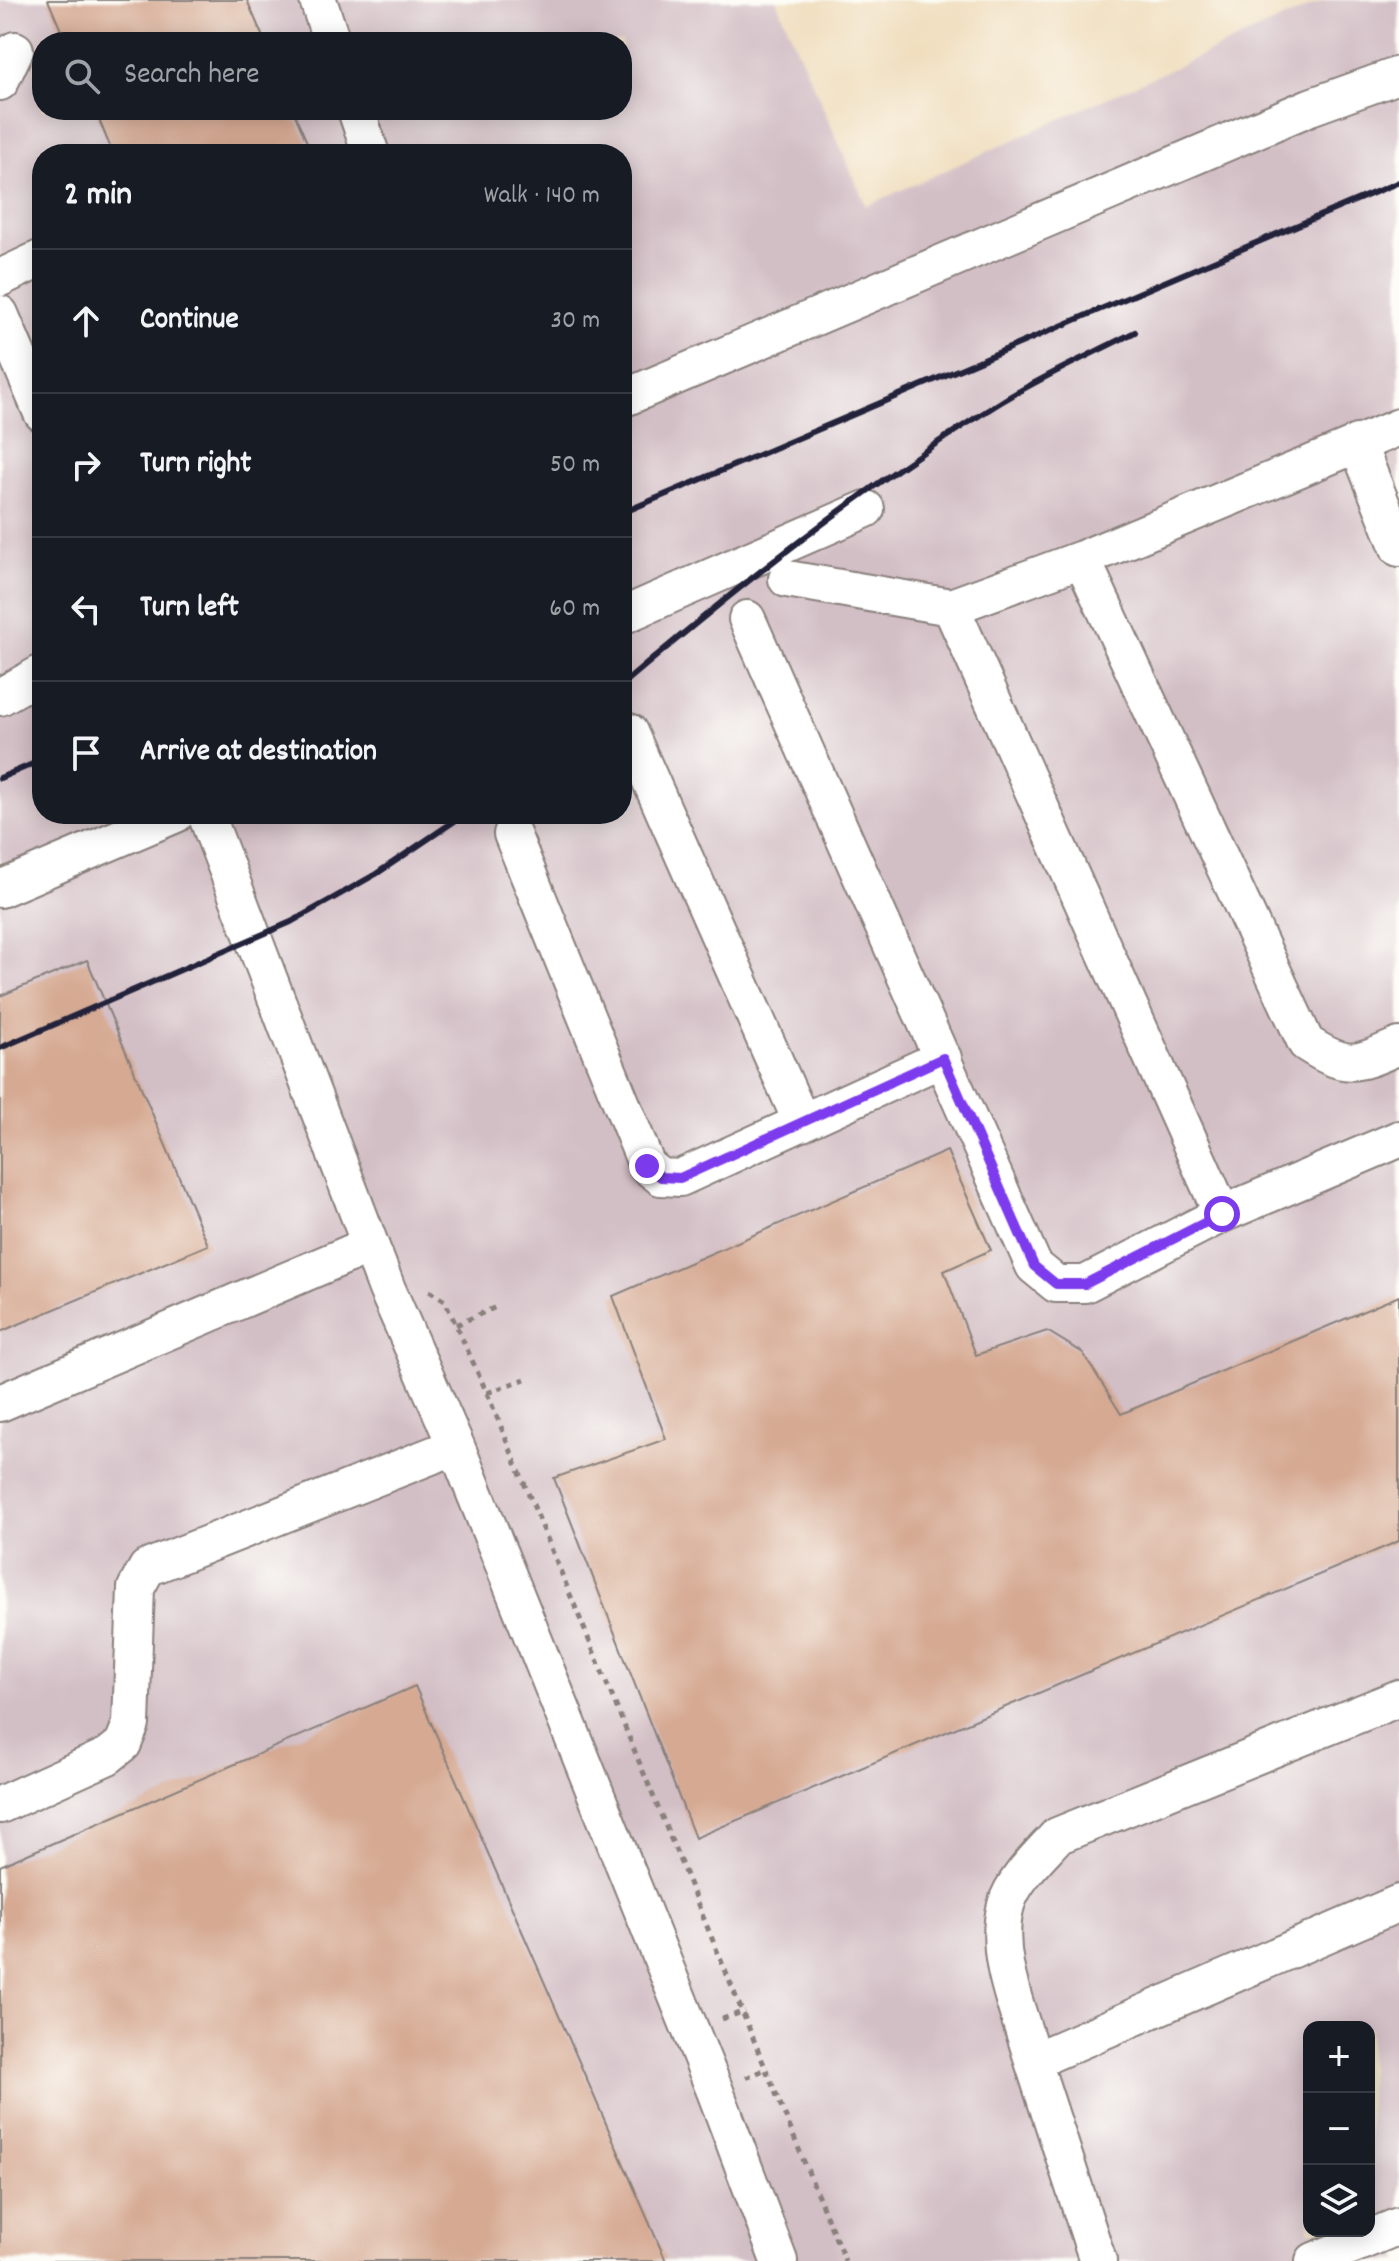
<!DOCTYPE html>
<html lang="en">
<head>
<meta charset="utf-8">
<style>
  :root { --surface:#171b24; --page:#242831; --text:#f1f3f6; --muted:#9ea1a6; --line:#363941 }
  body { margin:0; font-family:Dekko,sans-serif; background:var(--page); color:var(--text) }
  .controls { position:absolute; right:24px; bottom:24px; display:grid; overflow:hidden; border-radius:16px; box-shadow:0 4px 20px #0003 }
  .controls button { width:72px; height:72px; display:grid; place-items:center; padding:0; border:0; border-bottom:2px solid var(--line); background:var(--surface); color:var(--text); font:40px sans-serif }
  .stop { position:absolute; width:24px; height:24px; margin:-18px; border:6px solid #7c3aed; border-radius:50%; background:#fff }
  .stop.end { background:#7c3aed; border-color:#fff; box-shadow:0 2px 8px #0008 }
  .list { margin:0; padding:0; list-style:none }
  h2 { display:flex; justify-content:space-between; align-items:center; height:104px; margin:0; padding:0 32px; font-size:34px }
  h2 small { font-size:26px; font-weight:400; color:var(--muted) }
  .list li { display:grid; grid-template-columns:52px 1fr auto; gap:24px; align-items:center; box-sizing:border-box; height:144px; padding:0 32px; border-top:2px solid var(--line) }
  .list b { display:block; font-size:30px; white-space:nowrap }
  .list em { font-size:26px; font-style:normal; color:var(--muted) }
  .icon { flex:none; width:44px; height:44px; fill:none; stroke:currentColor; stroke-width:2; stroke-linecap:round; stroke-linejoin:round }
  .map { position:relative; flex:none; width:1399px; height:2261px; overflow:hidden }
  .search { position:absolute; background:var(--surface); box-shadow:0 4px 20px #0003; left:32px; top:32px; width:600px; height:88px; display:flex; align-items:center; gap:20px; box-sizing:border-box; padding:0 28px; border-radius:32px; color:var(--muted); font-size:30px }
  .panel { position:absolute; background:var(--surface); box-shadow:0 4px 20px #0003; left:32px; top:144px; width:600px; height:680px; border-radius:32px }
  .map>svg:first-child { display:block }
  .industrial { fill:#d2bec5; fill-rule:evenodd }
  .building { fill:#d5a992 }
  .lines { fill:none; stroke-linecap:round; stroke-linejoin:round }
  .minor-casing { stroke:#89807c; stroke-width:40 }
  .path { stroke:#89807c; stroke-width:5; stroke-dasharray:6 6; stroke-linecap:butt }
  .minor { stroke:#fff; stroke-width:36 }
  .rail { stroke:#22223b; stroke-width:6 }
  .route { stroke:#7c3aed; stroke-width:10 }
</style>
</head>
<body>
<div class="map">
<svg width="1399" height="2261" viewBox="0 0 1399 2261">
  <rect width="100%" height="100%" fill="#fdfcf7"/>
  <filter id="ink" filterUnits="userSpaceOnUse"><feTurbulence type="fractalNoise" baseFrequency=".0125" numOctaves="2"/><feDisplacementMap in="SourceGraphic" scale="16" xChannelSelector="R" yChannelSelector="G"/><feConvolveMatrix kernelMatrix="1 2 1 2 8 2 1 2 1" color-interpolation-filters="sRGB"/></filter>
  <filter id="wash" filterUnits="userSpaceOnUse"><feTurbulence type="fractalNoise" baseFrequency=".006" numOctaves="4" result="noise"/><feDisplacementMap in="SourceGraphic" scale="32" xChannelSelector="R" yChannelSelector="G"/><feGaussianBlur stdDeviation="1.8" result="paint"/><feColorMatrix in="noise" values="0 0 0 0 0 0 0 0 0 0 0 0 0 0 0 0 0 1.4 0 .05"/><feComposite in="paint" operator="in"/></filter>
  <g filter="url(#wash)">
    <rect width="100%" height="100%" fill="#f0debe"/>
    <path class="industrial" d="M0 0H776L866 206 1325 0H1399V2261H0ZM42 42H622V110H42ZM42 154H622V814H42ZM1309 2027H1369V2231H1309Z"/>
    <g id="blocks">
      <path class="building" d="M48 0H247L265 42H66Z
        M95 110H293L312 154H113Z
        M87 960 208 1245 0 1332V996Z
        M947 1151 991 1250 944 1271 976 1355 1047 1331 1083 1353 1121 1414 1399 1296V1541L695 1838 554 1478 666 1439 613 1296Z
        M415 1686 666 2261H0V1866Z"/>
    </g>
  </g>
  <g filter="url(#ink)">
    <use href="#blocks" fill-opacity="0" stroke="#89807c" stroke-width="2"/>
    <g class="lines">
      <g class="minor-casing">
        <path id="minor" d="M318 0 332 42
          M0 82 15 50
          M356 110 371 154
          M0 278 42 258
          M0 314 42 413
          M622 399 1310 107 1399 75
          M1357 443 1399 548
          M1082 559 1306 1043C1348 1070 1355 1065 1399 1046
          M787 579 951 607 1082 559 1399 427
          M951 607 1222 1214
          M622 616 866 509
          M747 619 1034 1266 1056 1284H1085L1222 1214 1399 1139
          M0 697 42 673
          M629 732 802 1123
          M206 814 387 1289 456 1446 715 2091 779 2261
          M512 834 647 1166 661 1177 680 1178 943 1058
          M0 889 176 814
          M0 1403 370 1245
          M0 1805 108 1756 123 1744 131 1724 136 1588 147 1568 456 1446
          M1033 2061C1020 2013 992 1956 1006 1905 1013 1880 1040 1855 1057 1836L1399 1698
          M1098 2261 1033 2061 1399 1903
          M1314 2261 1399 2226"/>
      </g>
      <path class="path" d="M429 1291 445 1301 487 1393 525 1379
        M456 1325 496 1307
        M487 1393 845 2261
        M722 2019 745 2011
        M746 2078 768 2068"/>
      <use href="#minor" class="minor"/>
      <path class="rail" d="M622 513 1399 182
        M622 685C742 583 866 485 1001 402 1043 376 1090 355 1135 332
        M0 778 42 760
        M0 1048 291 922 376 874 465 814"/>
    </g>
  </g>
  <g class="lines" filter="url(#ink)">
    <path class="route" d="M647 1166 661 1177 680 1178 943 1058 1034 1266 1056 1284H1085L1222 1214"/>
  </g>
</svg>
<div class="controls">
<button>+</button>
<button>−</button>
<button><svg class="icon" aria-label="layers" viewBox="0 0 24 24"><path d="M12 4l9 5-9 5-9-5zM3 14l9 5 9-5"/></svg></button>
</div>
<div class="stop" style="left:1222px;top:1214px"></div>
<div class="stop end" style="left:647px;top:1166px"></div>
<div class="search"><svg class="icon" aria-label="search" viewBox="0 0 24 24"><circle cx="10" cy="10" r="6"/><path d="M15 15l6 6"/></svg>Search here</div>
<section class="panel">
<h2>2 min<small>Walk · 140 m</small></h2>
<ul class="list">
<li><svg class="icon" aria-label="ahead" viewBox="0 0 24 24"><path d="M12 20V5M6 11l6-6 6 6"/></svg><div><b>Continue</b></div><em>30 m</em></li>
<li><svg class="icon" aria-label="right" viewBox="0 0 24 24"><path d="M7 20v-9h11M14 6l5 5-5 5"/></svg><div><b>Turn right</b></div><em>50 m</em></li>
<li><svg class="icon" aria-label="left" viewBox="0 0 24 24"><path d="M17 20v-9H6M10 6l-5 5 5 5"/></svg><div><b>Turn left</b></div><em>60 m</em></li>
<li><svg class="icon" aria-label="arrive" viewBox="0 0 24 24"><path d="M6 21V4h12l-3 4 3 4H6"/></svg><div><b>Arrive at destination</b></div></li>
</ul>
</section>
</div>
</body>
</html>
